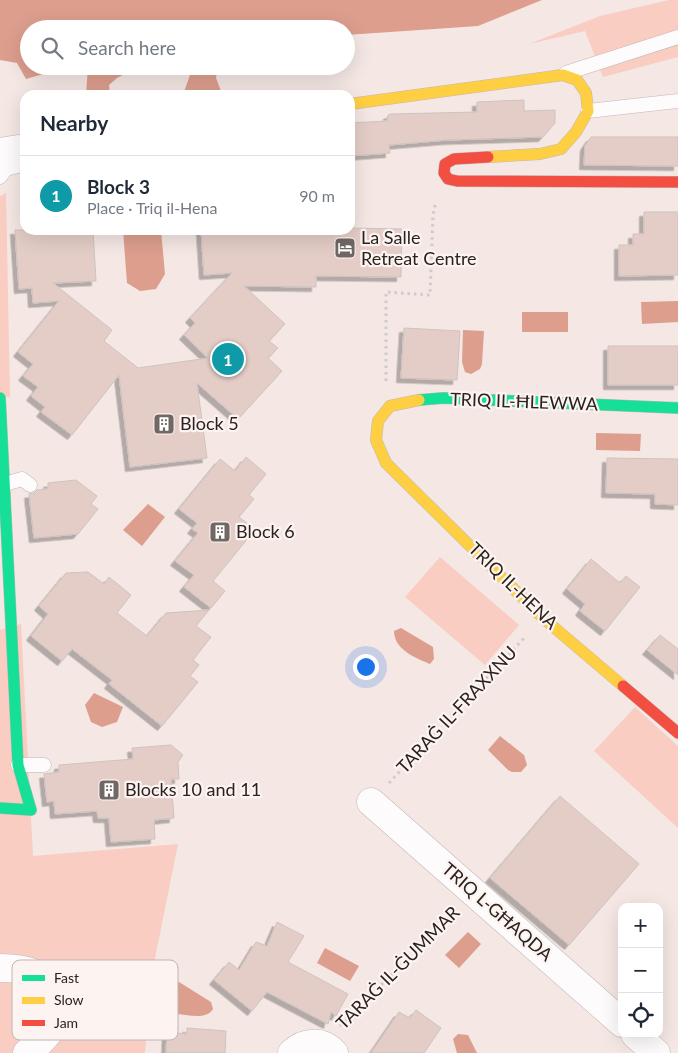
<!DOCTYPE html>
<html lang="en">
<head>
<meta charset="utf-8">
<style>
  :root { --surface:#fff; --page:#f6f6f7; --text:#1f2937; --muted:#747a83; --line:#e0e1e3; --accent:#0f766e }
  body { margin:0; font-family:Lato,sans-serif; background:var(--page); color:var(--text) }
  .controls { position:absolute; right:15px; bottom:15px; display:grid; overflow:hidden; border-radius:10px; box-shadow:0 5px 20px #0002 }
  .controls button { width:45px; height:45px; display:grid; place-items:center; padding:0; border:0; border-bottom:1px solid var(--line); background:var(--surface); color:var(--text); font:25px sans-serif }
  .you { position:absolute; left:365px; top:666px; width:18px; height:18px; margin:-12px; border:4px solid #fff; border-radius:50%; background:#1a73e8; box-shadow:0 0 0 8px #1a73e833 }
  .badge { display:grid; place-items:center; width:32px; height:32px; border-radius:50%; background:var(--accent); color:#fff; font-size:16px; font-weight:700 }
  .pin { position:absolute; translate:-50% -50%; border:2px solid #fff; box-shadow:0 1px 5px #0006 }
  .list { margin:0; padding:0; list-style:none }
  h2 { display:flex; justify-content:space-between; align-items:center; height:65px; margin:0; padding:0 20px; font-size:21px }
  h2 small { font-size:16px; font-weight:400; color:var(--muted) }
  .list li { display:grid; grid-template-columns:32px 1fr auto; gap:15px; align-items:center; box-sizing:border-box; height:80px; padding:0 20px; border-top:1px solid var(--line) }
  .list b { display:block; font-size:19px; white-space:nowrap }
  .list p { margin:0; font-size:16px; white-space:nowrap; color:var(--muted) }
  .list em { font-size:16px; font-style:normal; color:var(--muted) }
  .icon { flex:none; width:28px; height:28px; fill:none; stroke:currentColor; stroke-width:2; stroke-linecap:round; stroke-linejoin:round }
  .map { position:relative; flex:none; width:678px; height:1053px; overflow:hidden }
  .search { position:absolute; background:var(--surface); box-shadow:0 5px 20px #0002; left:20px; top:20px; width:335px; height:55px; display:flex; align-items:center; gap:12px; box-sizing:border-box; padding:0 18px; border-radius:28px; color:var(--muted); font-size:19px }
  .panel { position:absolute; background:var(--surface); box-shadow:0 5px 20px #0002; left:20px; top:90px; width:335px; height:145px; border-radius:15px }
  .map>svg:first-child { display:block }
  .green { fill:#f9cdc2 }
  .water { fill:#dd9e8e }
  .building { fill:#e4cdc7; stroke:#cdc3c1; filter:url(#shadow) }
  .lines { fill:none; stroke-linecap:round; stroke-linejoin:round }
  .lane-casing { stroke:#c2b8b6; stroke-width:15 }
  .street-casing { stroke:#c2b8b6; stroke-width:29 }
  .fast-casing { stroke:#c2b8b6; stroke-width:12 }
  .slow-casing { stroke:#c2b8b6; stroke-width:12 }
  .jam-casing { stroke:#c2b8b6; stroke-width:12 }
  .path { stroke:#cecbc9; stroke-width:3; stroke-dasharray:2.5 4; stroke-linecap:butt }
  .lane { stroke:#fdfbfb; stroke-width:14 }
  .street { stroke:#fdfbfb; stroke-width:28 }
  .fast { stroke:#16e098; stroke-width:11 }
  .slow { stroke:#ffcf43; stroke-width:11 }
  .jam { stroke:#f24e42; stroke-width:11 }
  .labels { text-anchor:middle; stroke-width:4.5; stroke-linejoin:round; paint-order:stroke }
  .poi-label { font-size:18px; fill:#2a221f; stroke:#fdf4f1; text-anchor:start }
  .street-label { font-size:18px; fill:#2a221f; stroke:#fdf4f1 }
  .key { fill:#fdf4f1; stroke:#beb5b2; stroke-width:1 }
  .key-label { font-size:14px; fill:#2a221f }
</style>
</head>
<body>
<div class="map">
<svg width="678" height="1053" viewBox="0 0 678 1053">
  <defs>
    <filter id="shadow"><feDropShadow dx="-4.5" dy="4.5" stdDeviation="0" flood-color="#0004"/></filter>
  </defs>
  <rect width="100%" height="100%" fill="#f4e7e4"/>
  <path class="green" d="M669 0H678V57L603 77 585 31 529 44 600 16Z
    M6 193 10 397 0 396V196Z
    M440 557 519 625 485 665 405 597Z
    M21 624 33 856 178 844 151 978 145 1053H0V630Z
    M635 707 678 746V828L594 751Z"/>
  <path class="water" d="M0 0H542L478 26 346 35V29H29V66H71L26 79 17 63 0 60Z
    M88 66H140L117 78 109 85 110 95H86Z
    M193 66H218L216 78 221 91 211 95H183Z
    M123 230H161L165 274 156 289 140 291 127 283Z
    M678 301V322L642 324 641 302Z
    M522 312H568V332H522Z
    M463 330 484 331 482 364 480 369 471 374 465 372 462 362Z
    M596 433 641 434 640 451 596 450Z
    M148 504 165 517 142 546 123 530Z
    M401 628 433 647 434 659 430 664C415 658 394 649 394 631Z
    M94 693 123 707 117 722 102 727 91 722 85 705Z
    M500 736 524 755 527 765 521 772H512L508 770 488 750Z
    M468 932 481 944 459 968 445 955Z
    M325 948 359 966 350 981 317 963Z
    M179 982 211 1002 213 1009C206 1020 190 1015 177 1014L178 1010 173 1006V1000L169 997 167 989 171 983Z
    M458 1034 468 1035 477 1053H457L453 1039Z"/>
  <path class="building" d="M524 100V111L555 110V123L543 137 447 140 389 145 390 153 350 156V123L387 121 388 115 391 114 477 112V102Z
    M591 137H678V166L584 165 585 146Z
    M644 212H678V275L619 276V245H633V234H644Z
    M350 228 402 229 401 277 316 276V287L244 286 285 324 269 341 278 348 268 358 282 371 238 419 197 383 207 458 130 467 119 375 72 435 41 412 45 407 31 396 38 387 23 376 33 364 18 352 59 301 33 303 32 288 19 289 15 230H93L96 281 53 283 112 330 104 341 138 368 208 358 184 335 195 323 190 318 232 273 204 275 201 230H350Z
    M404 328 460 331 457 380 401 378Z
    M608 346H678V385H608Z
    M246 457 266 474 249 495 254 499 239 517 248 524 242 531 249 537 213 581 225 591 211 608 184 587 194 575 175 561 198 533 192 529 197 523 179 509 220 459 235 471Z
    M607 458 678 459V505L655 504V494L606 493Z
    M76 480 97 496 91 504 98 509 78 534 34 538 29 494 34 493 37 490 48 489V483Z
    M591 559 620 583 626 576 640 587 605 631 580 611 585 604 567 589Z
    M88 572 104 584 109 577 131 595 117 613 147 636 166 613 209 610 196 626 211 637 193 660 199 665 190 676 198 682 162 726 109 684 112 680 72 649 62 661 31 636 48 614 39 606 66 573Z
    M660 635 678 649V675L647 650Z
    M171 745 183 755 178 762 179 779H171L174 818 154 820 155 839 111 842 109 818H98L97 811 55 814 54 801 47 802 44 774 59 772V765L133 759 132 748Z
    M560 796 639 864 569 945 490 878Z
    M277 922 304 936 288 962 348 994 336 1016 331 1012 328 1024 267 992 252 1011 214 980 229 962 239 970 256 942 267 946Z
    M416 1010 441 1028 424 1053H371L399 1012 410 1018Z
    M187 1028 226 1031 225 1053H166L167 1032 187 1034Z"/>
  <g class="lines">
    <g class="lane-casing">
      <path id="lane" d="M566 73 678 37
        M588 111 678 101
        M0 177 6 169 25 164
        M5 484 22 479 30 485
        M18 765H44"/>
    </g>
    <g class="street-casing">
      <path id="street" d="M0 152 25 148
        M371 802 622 1023
        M0 968C23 968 50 972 57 998 59 1007 59 1013 55 1021 50 1034 38 1044 27 1053
        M635 1034 656 1053
        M292 1053C304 1041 322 1040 334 1053"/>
    </g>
    <g class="fast-casing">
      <path id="fast" d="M0 398 18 765 31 810 0 808
        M419 400 443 398 678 408"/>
    </g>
    <g class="slow-casing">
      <path id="slow" d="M350 104 563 75 577 80 586 93 588 111 576 132 561 149 540 154 488 157
        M419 400 390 406 378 421 376 440 386 463 543 618 623 686"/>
    </g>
    <g class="jam-casing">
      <path id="jam" d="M488 157 454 159 445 164 444 173 448 179 457 181 678 182
        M623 686 678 733"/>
    </g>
    <path class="path" d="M386 381V292L430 295 433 215 436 201
      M389 783 526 636
      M340 1026 456 910"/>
    <use href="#lane" class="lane"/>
    <use href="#street" class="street"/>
    <use href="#fast" class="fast"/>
    <use href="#slow" class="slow"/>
    <use href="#jam" class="jam"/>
  </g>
  <defs>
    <g id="hotel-square" transform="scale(1.125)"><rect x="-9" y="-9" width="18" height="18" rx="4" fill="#716764" stroke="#fdf4f1"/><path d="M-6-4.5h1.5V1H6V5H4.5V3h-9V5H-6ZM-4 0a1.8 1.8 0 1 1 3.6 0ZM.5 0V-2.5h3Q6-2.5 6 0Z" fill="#fff"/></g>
    <g id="building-square" transform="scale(1.125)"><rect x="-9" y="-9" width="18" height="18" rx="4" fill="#716764" stroke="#fdf4f1"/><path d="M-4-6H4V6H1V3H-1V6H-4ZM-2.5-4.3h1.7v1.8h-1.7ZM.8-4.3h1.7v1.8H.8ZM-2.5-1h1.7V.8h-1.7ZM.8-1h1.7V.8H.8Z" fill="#fff"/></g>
  </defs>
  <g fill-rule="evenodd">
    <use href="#hotel-square" x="345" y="248"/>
    <use href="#building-square" x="164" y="424"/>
    <use href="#building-square" x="220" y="532"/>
    <use href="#building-square" x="109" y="790"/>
  </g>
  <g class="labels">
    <g class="poi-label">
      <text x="361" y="244">La Salle<tspan x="361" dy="21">Retreat Centre</tspan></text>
      <text x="180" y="430">Block 5</text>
      <text x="236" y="538">Block 6</text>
      <text x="125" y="796">Blocks 10 and 11</text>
    </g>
    <g class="street-label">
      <text transform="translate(524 402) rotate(2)" y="6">TRIQ IL-ĦLEWWA</text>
      <text transform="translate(513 586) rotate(44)" y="6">TRIQ IL-HENA</text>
      <text transform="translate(457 710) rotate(-47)" y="6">TARAĠ IL-FRAXXNU</text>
      <text transform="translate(497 912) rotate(41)" y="6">TRIQ L-GĦAQDA</text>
      <text transform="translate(398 968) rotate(-45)" y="6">TARAĠ IL-ĠUMMAR</text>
    </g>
  </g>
  <rect x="12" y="960" width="166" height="80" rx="8" class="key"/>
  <rect x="22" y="975" width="23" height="6" fill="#16e098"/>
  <rect x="22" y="997" width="23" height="7" fill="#ffcf43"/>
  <rect x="22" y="1020" width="23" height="6" fill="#f24e42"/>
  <g class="key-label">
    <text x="54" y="983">Fast</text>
    <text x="54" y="1005">Slow</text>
    <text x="54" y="1028">Jam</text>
  </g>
</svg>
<div class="controls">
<button>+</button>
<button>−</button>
<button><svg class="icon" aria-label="locate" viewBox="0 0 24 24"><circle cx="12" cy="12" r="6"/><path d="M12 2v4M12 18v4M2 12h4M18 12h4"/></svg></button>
</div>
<div class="you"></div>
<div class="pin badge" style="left:228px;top:359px;background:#0f9aa8">1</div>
<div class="search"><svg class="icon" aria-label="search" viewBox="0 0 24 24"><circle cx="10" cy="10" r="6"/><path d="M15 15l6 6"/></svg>Search here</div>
<section class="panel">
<h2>Nearby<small></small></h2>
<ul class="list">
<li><span class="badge" style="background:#0f9aa8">1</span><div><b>Block 3</b><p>Place · Triq il-Hena</p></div><em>90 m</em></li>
</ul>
</section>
</div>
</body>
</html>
